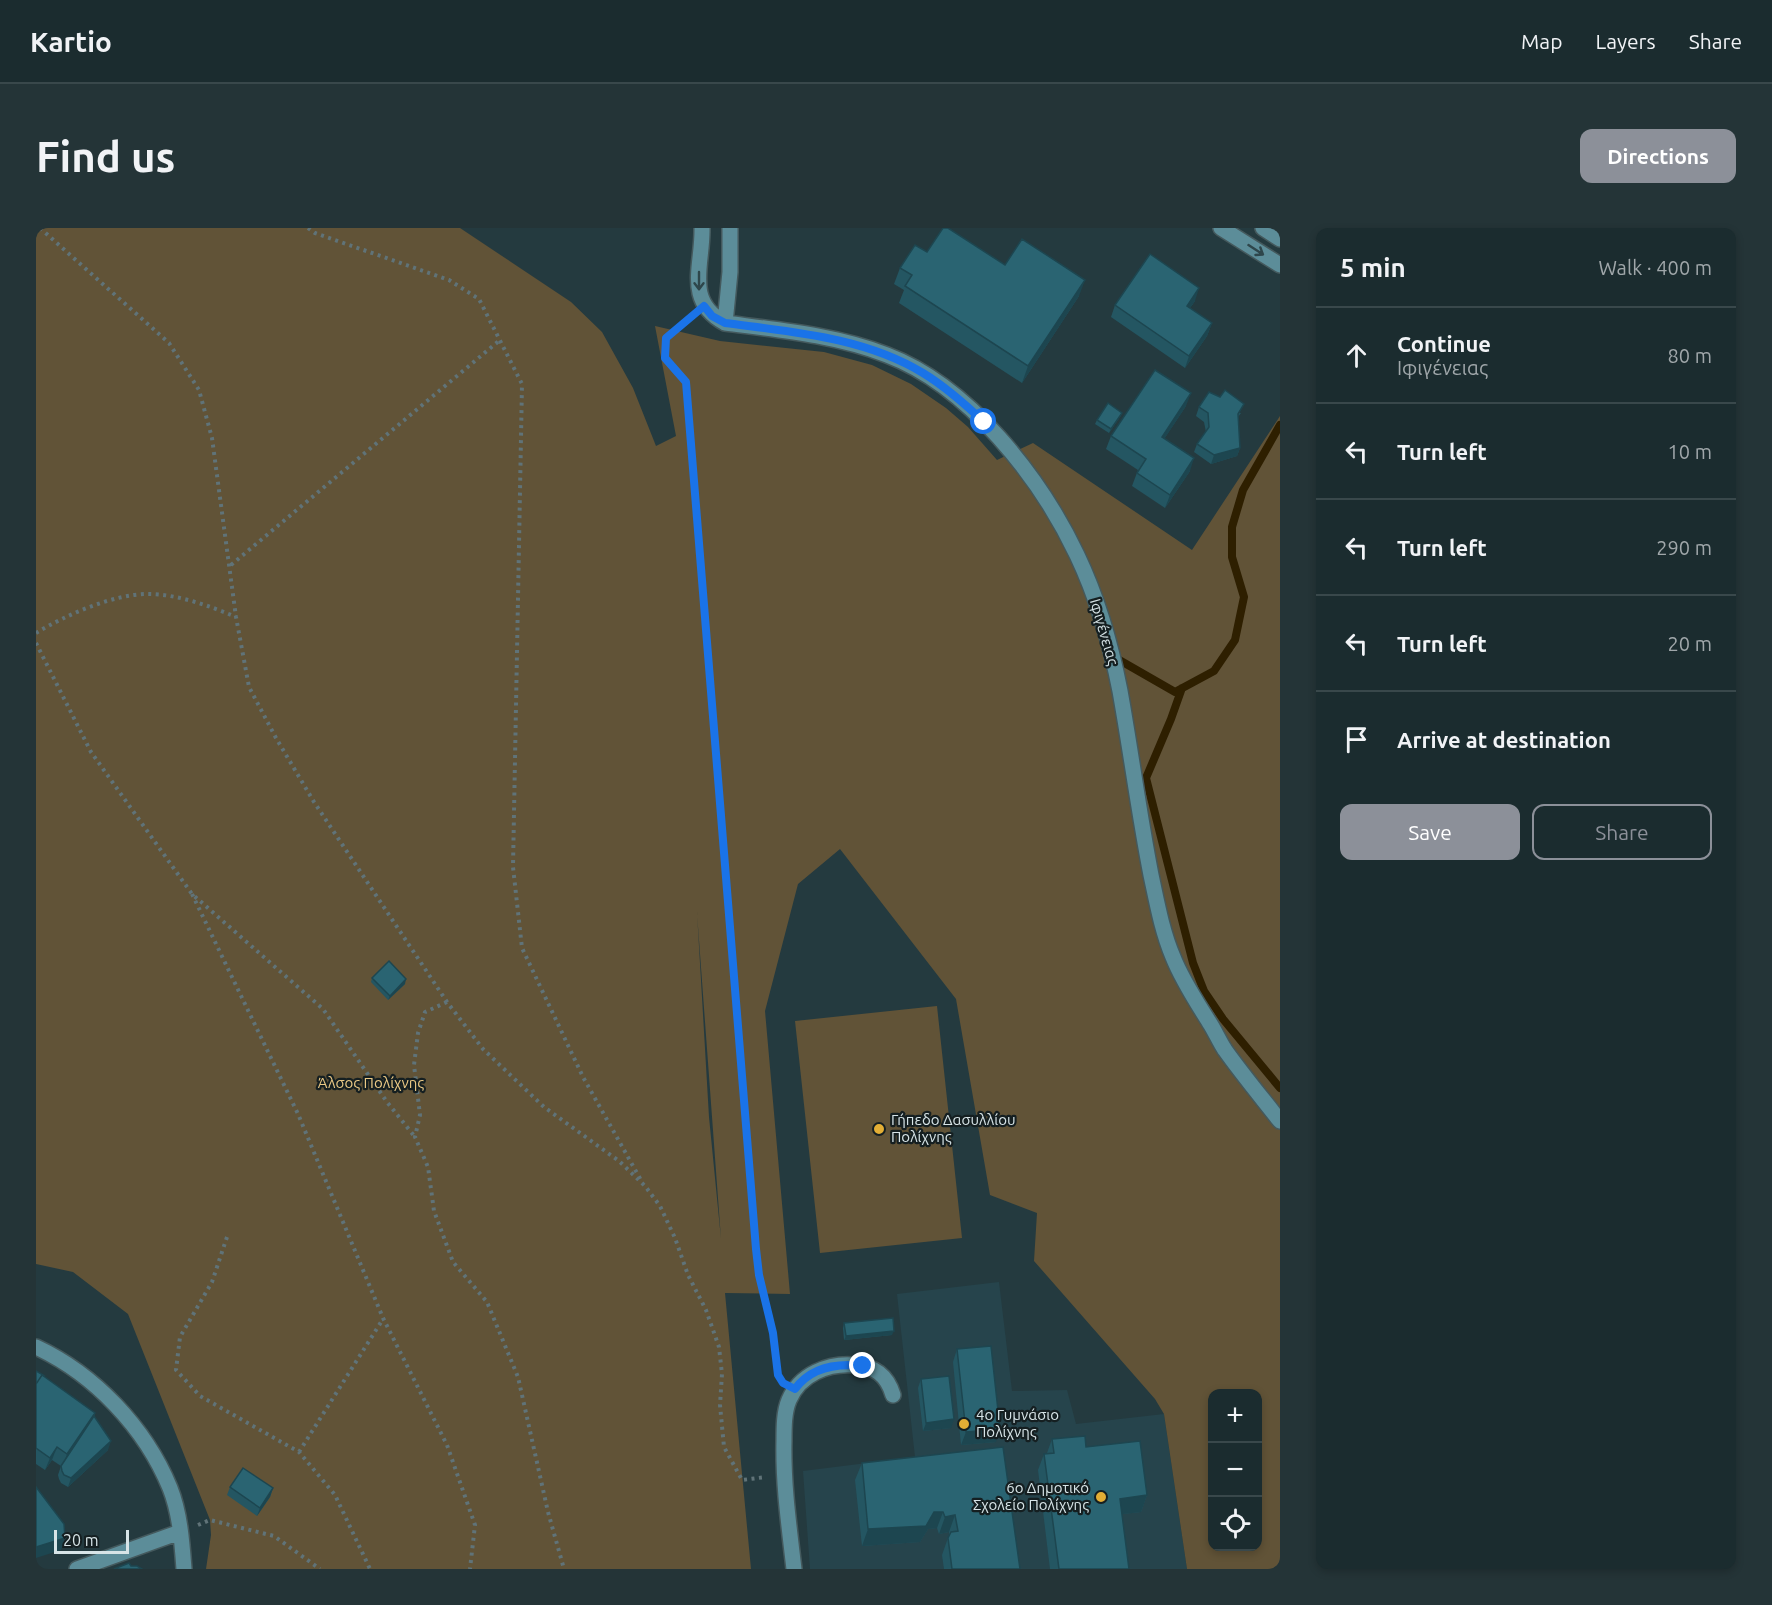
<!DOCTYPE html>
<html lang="en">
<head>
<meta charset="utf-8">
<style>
  :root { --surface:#1b2c2f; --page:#243437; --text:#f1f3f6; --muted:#a0a7aa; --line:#39484b; --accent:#8c9099 }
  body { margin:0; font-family:Ubuntu,sans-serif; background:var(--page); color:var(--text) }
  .controls { position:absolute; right:18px; bottom:18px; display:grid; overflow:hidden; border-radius:12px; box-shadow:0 3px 9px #0003 }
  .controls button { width:54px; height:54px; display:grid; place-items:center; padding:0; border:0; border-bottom:2px solid var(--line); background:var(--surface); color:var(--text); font:30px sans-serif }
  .scale { position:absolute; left:18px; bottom:15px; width:75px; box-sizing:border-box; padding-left:6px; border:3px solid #d7e4e7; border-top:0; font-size:16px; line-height:21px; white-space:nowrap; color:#d7e4e7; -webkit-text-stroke:4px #151f21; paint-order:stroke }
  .stop { position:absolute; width:18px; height:18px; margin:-14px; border:4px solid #1a73e8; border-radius:50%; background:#fff }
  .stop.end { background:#1a73e8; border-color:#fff; box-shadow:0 2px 6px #0008 }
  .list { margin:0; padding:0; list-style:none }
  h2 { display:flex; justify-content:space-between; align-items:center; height:78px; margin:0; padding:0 24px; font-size:26px }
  h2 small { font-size:20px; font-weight:400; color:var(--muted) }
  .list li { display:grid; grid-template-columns:39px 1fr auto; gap:18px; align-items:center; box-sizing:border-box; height:96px; padding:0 24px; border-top:2px solid var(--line) }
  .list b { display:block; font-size:22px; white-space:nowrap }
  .list p { margin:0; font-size:20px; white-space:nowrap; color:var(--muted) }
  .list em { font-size:20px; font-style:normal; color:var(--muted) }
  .actions { display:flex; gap:12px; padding:18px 24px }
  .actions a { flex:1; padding:14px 0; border:2px solid var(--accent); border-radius:12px; text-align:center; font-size:21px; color:var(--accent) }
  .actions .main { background:var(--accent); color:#fff }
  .icon { flex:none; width:33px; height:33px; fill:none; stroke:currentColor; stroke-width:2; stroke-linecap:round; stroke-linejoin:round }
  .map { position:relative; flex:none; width:1244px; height:1341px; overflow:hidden; border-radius:12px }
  header { display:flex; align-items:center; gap:36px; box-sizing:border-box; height:84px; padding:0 30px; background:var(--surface); border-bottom:2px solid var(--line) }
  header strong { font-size:28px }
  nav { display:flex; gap:33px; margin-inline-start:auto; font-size:21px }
  .intro { display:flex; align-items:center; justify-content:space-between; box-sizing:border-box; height:144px; padding:0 36px }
  h1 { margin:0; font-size:42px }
  .button { padding:15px 27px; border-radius:12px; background:var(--accent); color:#fff; font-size:21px; font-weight:700 }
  main { display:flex; gap:36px; padding:0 36px }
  aside { flex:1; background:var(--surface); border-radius:12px; box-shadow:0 3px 9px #0003 }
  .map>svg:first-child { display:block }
  .built { fill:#26444c }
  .green { fill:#615337; fill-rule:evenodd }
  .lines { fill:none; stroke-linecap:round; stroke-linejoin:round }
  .stream { stroke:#2e1f00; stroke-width:8 }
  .minor-casing { stroke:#44595d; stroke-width:18 }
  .path { stroke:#607378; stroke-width:4; stroke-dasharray:3 4.5; stroke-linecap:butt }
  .minor { stroke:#5c8d99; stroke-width:15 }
  .wall { fill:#245662 }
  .shaded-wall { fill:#1d4650 }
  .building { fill:#2a6472; stroke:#1d4650; stroke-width:1.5 }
  .oneway { stroke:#2e464b }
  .route { stroke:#1a73e8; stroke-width:8 }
  .poi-dot { fill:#e3ae35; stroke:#151f21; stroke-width:2 }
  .labels { text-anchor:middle; stroke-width:4.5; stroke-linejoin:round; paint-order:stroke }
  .street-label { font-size:15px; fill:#d7e4e7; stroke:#151f21 }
  .park-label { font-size:15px; fill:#ebc985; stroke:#151f21 }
  .poi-label { font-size:15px; fill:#d7e4e7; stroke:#151f21; text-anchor:start }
</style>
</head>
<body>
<header>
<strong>Kartio</strong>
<nav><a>Map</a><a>Layers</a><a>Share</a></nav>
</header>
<div class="intro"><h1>Find us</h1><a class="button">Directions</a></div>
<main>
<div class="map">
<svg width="1244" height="1341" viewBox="0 0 1244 1341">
  <rect width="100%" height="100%" fill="#243a3f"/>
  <path class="built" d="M963 1054 976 1163 1031 1162 1040 1196 1128 1186 1151 1341H774L767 1243 879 1229 861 1066Z"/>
  <path class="green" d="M0 0H424L535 74 566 104 597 160 620 218 640 208 619 98 684 113 788 124 836 137 875 156 910 180 932 199 961 232 997 215 1156 322 1244 188V1341H1151L1128 1186 1119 1171 998 1033 1001 985 954 967 920 771 804 621 762 656 729 783 754 1066 689 1065 715 1341H170L175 1307 174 1292 92 1086 37 1044 0 1036ZM661 684V685L685 1011 673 889ZM1176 1166H1222V1318H1176Z
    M901 778 926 1010 784 1025 759 793Z"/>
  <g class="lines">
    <path class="stream" d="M1078 429 1139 464 1178 443 1199 412 1208 369 1196 329V299L1207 262 1244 197
      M1146 460 1135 491 1110 550 1157 735 1168 763 1187 791 1244 860"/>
    <g class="minor-casing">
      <path id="minor" d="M666 0C667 37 648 73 689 95 743 102 799 107 851 127 933 158 1004 249 1041 327 1061 369 1075 417 1084 463 1095 524 1103 586 1115 647 1121 675 1126 703 1137 729 1146 752 1160 773 1173 794 1179 803 1183 813 1189 822 1206 846 1226 870 1244 893
        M1185 0 1244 37
        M1227 0 1244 11
        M689 95 694 44V0
        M0 1119C58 1146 109 1199 134 1260 144 1285 146 1314 148 1341
        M41 1341 144 1304
        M758 1341C753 1298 747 1256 748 1213 748 1199 748 1184 753 1172 764 1146 792 1135 818 1137 839 1138 851 1147 857 1167"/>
    </g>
    <path class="path" d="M4 0 133 115 163 162 176 210 200 389 213 459 240 510 278 574 411 774 447 821 508 879 583 933 609 958 624 978 639 1010 652 1047 670 1082 683 1119 686 1146 684 1177 688 1219 706 1252 730 1249
      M272 0 279 5 413 52 443 71 486 156 477 639 486 720 547 849 606 954
      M655 88 630 110 629 130 650 154 720 1021C723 1049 733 1076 737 1104 740 1119 738 1136 744 1150
      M195 337 464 112
      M0 405C30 387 77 366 112 366 141 366 174 378 200 389
      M0 415 55 524 156 666 287 781 351 874 379 909
      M156 666 262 886 347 1090 411 1217 439 1297 434 1341
      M411 774 389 784 382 805 378 837 384 887 379 909 392 939 398 983 417 1034 451 1074 482 1149 512 1284 528 1341
      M191 1009 176 1054 144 1109 140 1142 164 1168 263 1224 299 1267 334 1341
      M263 1224 347 1091
      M162 1297 174 1292 238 1308 284 1341"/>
    <use href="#minor" class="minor"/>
  </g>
  <path class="wall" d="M891 24 969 37 1043 68 986 155 863 75 868 62 858 56 864 40Z
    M1159 73 1154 80 1176 95 1171 108 1149 140 1075 89 1079 77Z
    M1150 178 1128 211 1154 243 1129 280 1096 258 1102 242 1070 221 1075 208Z
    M1163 179 1205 185 1202 189 1204 220 1201 228 1175 236 1158 224 1161 216 1170 204 1168 194 1160 188Z
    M1086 185 1084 189 1073 205 1059 196 1061 192Z
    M336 750 369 756 352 772 335 754Z
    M808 1095 856 1107 808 1112 807 1100Z
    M921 1121 960 1214 925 1217 917 1134Z
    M0 1143 59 1185 58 1189 72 1222 32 1259 25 1255 23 1251 22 1247 25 1238 16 1232 9 1242 0 1236Z
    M885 1151 915 1200 887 1203 882 1160Z
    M1016 1211 1050 1219 1111 1267 1105 1284 1086 1286 1093 1341H1014L1002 1242 1008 1226 1011 1225Z
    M967 1219 984 1341H908L906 1327 913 1307V1304L903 1306 901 1300 892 1301 884 1314 826 1318 819 1252 826 1235Z
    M194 1259 237 1260 234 1269 221 1288 191 1267Z"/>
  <path class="shaded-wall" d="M1049 52 1043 68 986 155 992 138Z
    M1163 60 1159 73 1146 91 1151 78Z
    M1176 95 1171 108 1149 140 1153 128Z
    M1155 165 1150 178 1121 222 1126 209Z
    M1086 185 1084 189 1073 205 1075 201Z
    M1204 220 1201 228 1175 236 1178 227Z
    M1158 230 1154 243 1129 280 1134 267Z
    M370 751 369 756 352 772 354 768Z
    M858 1103 856 1107 808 1112 810 1108Z
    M59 1185 55 1197 27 1238 31 1226Z
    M918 1191 915 1200 887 1203 890 1195Z
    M964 1201 960 1214 925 1217 930 1204Z
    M75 1213 72 1222 32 1259 35 1250Z
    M21 1219 16 1232 9 1242 14 1230Z
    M237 1260 234 1269 221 1288 224 1280Z
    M1111 1267 1105 1284 1078 1287 1084 1271Z
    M898 1284H907L901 1300 892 1301 884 1314 826 1318 832 1301Z
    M919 1287 913 1304 903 1306 909 1289Z
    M29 1310 25 1322 0 1330V1319Z"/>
  <path class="building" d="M907 0H912L969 37 986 11 1049 52 992 138 869 58 876 47 864 40 879 17 891 24Z
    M1114 26 1163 60 1151 78 1176 95 1153 128 1079 77Z
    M1119 142 1155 165 1126 209 1158 230 1134 267 1101 245 1110 231 1075 208Z
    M1189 162 1208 176 1202 186 1204 220 1178 227 1161 216 1173 199 1172 185 1163 179 1173 164 1184 169Z
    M1072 175 1086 185 1075 201 1061 192Z
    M353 733 370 751 354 768 336 750Z
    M857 1090 858 1103 810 1108 808 1095Z
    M955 1118 964 1201 930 1204 921 1121Z
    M0 1143 7 1147H6L0 1156Z
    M6 1147 59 1185 31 1226 21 1219 14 1230 0 1220V1156Z
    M913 1148 918 1191 890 1195 885 1151Z
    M58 1188 75 1213 35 1250 28 1247 26 1243 25 1238Z
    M1049 1208 1050 1219 1104 1213 1111 1267 1084 1271 1093 1341H1023L1008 1226 1018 1225 1016 1211Z
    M967 1219 984 1341H916L912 1310 915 1304 922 1303 919 1287 909 1289 907 1284H898L890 1298 832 1301 826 1235Z
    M207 1240 237 1260 224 1280 194 1259Z
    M0 1259 28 1296 29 1310 0 1319Z
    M93 1335 95 1338H101L106 1341H78Z"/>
  <defs><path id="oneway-shaft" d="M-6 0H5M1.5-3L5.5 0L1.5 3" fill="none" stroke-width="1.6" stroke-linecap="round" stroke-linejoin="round" transform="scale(1.5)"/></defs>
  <g class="oneway">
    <use href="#oneway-shaft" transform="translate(1220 22) rotate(33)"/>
    <use href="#oneway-shaft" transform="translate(663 53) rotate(90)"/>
  </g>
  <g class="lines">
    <path class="route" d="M827 1138C801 1135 775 1139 759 1161L747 1155 742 1147 737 1105 723 1047 720 1021 650 154 629 130 630 110 668 78 676 88 689 95C756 104 828 109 887 145 910 159 929 176 948 194"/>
  </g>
  <g class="poi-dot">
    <circle cx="843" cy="901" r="6"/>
    <circle cx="928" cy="1196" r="6"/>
    <circle cx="1065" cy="1269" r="6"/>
  </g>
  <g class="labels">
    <g class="street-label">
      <text transform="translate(1068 404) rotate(74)" y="5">Ιφιγένειας</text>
    </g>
    <g class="park-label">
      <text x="335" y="860">Άλσος Πολίχνης</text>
    </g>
    <g class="poi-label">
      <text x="855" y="897">Γήπεδο Δασυλλίου<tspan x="855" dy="17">Πολίχνης</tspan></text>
      <text x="940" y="1192">4ο Γυμνάσιο<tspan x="940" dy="17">Πολίχνης</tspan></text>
      <text x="1053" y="1265" text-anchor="end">6ο Δημοτικό<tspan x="1053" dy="17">Σχολείο Πολίχνης</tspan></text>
    </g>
  </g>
</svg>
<div class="controls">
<button>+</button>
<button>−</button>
<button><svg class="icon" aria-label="locate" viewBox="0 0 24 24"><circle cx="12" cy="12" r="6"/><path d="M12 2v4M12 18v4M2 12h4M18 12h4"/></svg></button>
</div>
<div class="scale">20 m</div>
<div class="stop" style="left:948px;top:194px"></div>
<div class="stop end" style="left:827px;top:1138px"></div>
</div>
<aside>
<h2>5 min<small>Walk · 400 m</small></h2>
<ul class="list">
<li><svg class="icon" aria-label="ahead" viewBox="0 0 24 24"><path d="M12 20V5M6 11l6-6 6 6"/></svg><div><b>Continue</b><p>Ιφιγένειας</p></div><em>80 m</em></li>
<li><svg class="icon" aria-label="left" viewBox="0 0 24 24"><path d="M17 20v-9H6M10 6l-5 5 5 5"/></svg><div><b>Turn left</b></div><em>10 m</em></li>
<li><svg class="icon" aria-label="left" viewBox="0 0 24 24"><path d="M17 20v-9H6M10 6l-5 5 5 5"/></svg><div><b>Turn left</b></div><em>290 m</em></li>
<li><svg class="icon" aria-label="left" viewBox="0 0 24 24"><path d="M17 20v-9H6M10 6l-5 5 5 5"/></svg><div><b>Turn left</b></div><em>20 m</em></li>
<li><svg class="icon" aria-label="arrive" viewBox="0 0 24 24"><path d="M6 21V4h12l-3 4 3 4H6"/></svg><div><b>Arrive at destination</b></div></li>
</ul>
<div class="actions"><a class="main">Save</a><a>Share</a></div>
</aside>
</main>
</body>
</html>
